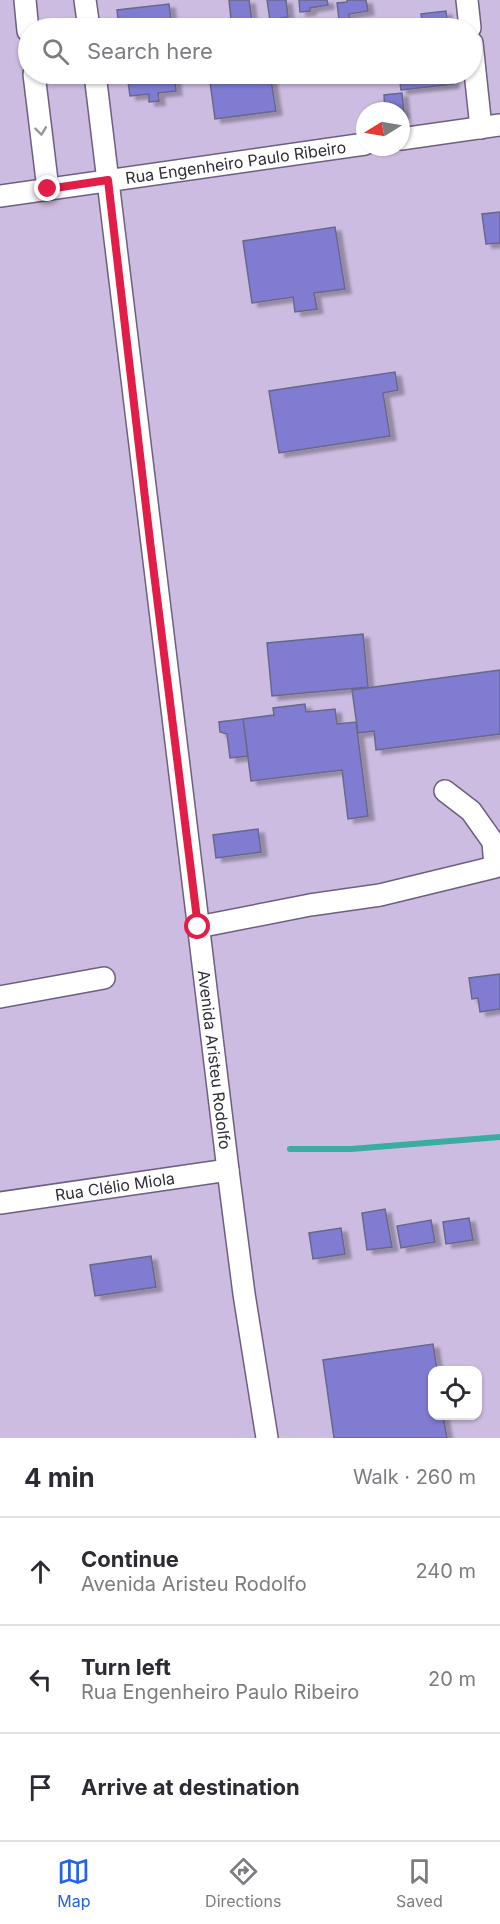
<!DOCTYPE html>
<html lang="en">
<head>
<meta charset="utf-8">
<style>
  :root { --surface:#fff; --page:#f7f7f7; --text:#2b2b33; --muted:#7c7c81; --line:#e1e1e2; --accent:#2563eb }
  body { margin:0; font-family:Inter,sans-serif; background:var(--page); color:var(--text) }
  .controls { position:absolute; right:18px; bottom:18px; display:grid; overflow:hidden; border-radius:12px; box-shadow:0 2px 4px #0004 }
  .controls button { width:54px; height:54px; display:grid; place-items:center; padding:0; border:0; border-bottom:2px solid var(--line); background:var(--surface); color:var(--text); font:30px sans-serif }
  .compass { position:absolute; left:356px; top:102px; width:54px; height:54px; border-radius:50%; background:var(--surface); box-shadow:0 2px 4px #0004; rotate:259deg }
  .stop { position:absolute; width:18px; height:18px; margin:-14px; border:4px solid #e11d48; border-radius:50%; background:#fff }
  .stop.end { background:#e11d48; border-color:#fff; box-shadow:0 2px 6px #0008 }
  .list { margin:0; padding:0; list-style:none }
  h2 { display:flex; justify-content:space-between; align-items:center; height:78px; margin:0; padding:0 24px; font-size:26px }
  h2 small { font-size:20px; font-weight:400; color:var(--muted) }
  .list li { display:grid; grid-template-columns:39px 1fr auto; gap:18px; align-items:center; box-sizing:border-box; height:108px; padding:0 24px; border-top:2px solid var(--line) }
  .list b { display:block; font-size:22px; white-space:nowrap }
  .list p { margin:0; font-size:20px; white-space:nowrap; color:var(--muted) }
  .list em { font-size:20px; font-style:normal; color:var(--muted) }
  .icon { flex:none; width:33px; height:33px; fill:none; stroke:currentColor; stroke-width:2; stroke-linecap:round; stroke-linejoin:round }
  .map { position:relative; flex:none; width:500px; height:1438px; overflow:hidden }
  .search { position:absolute; background:var(--surface); box-shadow:0 2px 4px #0004; left:18px; right:18px; top:18px; height:66px; display:flex; align-items:center; gap:15px; box-sizing:border-box; padding:0 21px; border-radius:33px; color:var(--muted); font-size:22px }
  .sheet { height:402px; background:var(--surface) }
  nav { display:flex; justify-content:space-around; align-items:center; box-sizing:border-box; height:84px; border-top:2px solid var(--line); background:var(--surface); font-size:16px; color:var(--muted) }
  nav a { display:grid; justify-items:center; gap:3px }
  nav .on { color:var(--accent) }
  .map>svg:first-child { display:block }
  .lines { fill:none; stroke-linecap:round; stroke-linejoin:round }
  .stream { stroke:#3aada0; stroke-width:6 }
  .building { fill:#7f7bd2; stroke:#68688a; stroke-width:1.5; filter:url(#shadow) }
  .minor-casing { stroke:#6d5f80; stroke-width:24 }
  .minor { stroke:#fff; stroke-width:21 }
  .oneway { stroke:#98959c }
  .route { stroke:#e11d48; stroke-width:8 }
  .labels { text-anchor:middle; stroke-width:4.5; stroke-linejoin:round; paint-order:stroke }
  .street-label { font-size:16px; fill:#312b39; stroke:#d9c9ef }
</style>
</head>
<body>
<div class="map">
<svg width="500" height="1438" viewBox="0 0 500 1438">
  <defs>
    <filter id="shadow"><feDropShadow dx="6" dy="4" stdDeviation="1.5" flood-color="#0004"/></filter>
  </defs>
  <rect width="100%" height="100%" fill="#ccbce1"/>
  <g class="lines">
    <path class="stream" d="M290 1149H351L500 1137"/>
  </g>
  <path class="building" d="M229 0H249L252 22 242 24V28H218L217 21 231 19Z
    M267 0H286L288 17 270 20Z
    M299 0H327L328 5 310 8V11L300 12Z
    M347 0H366L368 11 349 14 351 26 340 28 337 3 347 2Z
    M169 4 172 28H119L117 10Z
    M446 11 448 28H423L421 14Z
    M127 74H174L176 91 158 93 159 101 149 102V94L130 96Z
    M209 74H270L276 111 215 119Z
    M399 74H452L453 84 401 90Z
    M402 93 404 114 401 115V111H385L384 95Z
    M500 212V243L486 244 482 214Z
    M335 227 345 289 314 293 317 309 295 312 293 297 252 303 243 241Z
    M395 372 398 390 383 393 390 436 279 453 269 391Z
    M363 634 368 687 272 696 267 643Z
    M500 670V734L376 750 374 731 358 733 352 690Z
    M305 704 306 712 335 709 337 724 356 722 368 816 348 819 342 770 251 781 243 719 274 715 273 708Z
    M243 719 248 756 230 758 227 734 220 732 219 722Z
    M258 829 261 852 216 858 213 835Z
    M500 974V1009L480 1012 478 998 472 999 469 978Z
    M385 1209 392 1247 367 1250 362 1213Z
    M469 1218 473 1240 446 1244 443 1222Z
    M431 1220 435 1242 401 1248 397 1226Z
    M341 1228 345 1254 313 1259 309 1233Z
    M151 1256 156 1287 95 1296 90 1265Z
    M433 1344 437 1370H432V1416H443L447 1438H334L323 1360Z"/>
  <g class="lines">
    <g class="minor-casing">
      <g id="minor">
        <path d="M25 0 28 31"/>
        <path d="M85 0 89 28"/>
        <path d="M467 0 470 28"/>
        <path d="M472 43 481 128"/>
        <path d="M34 74 48 189"/>
        <path id="s1" d="M95 74 228 1170 244 1294 267 1438"/>
        <path d="M401 139 500 125"/>
        <path id="s2" d="M0 196 365 144"/>
        <path d="M198 927 310 905 380 895 495 867 493 842 471 811 445 791"/>
        <path d="M0 997 104 978"/>
        <path id="s3" d="M0 1203 228 1170"/>
      </g>
    </g>
    <use href="#minor" class="minor"/>
  </g>
  <defs><path id="oneway-chevron" d="M-2-3.5L2.5 0L-2 3.5" fill="none" stroke-width="1.6" stroke-linecap="round" stroke-linejoin="round" transform="scale(1.5)"/></defs>
  <use class="oneway" href="#oneway-chevron" transform="translate(41 131) rotate(83)"/>
  <g class="lines">
    <path class="route" d="M48 189 108 180 150 541 198 927"/>
  </g>
  <g class="labels">
    <g class="street-label">
      <text dy="6" stroke="none"><textPath href="#s2" startOffset="238">Rua Engenheiro Paulo Ribeiro</textPath></text>
      <text dy="6" stroke="none"><textPath href="#s1" startOffset="993">Avenida Aristeu Rodolfo</textPath></text>
      <text dy="6" stroke="none"><textPath href="#s3" startOffset="116">Rua Clélio Miola</textPath></text>
    </g>
  </g>
</svg>
<div class="controls">
<button><svg class="icon" aria-label="locate" viewBox="0 0 24 24"><circle cx="12" cy="12" r="6"/><path d="M12 2v4M12 18v4M2 12h4M18 12h4"/></svg></button>
</div>
<svg class="compass" viewBox="-18 -18 36 36"><path d="M0-13l5 13h-10z" fill="#e53935"/><path d="M0 13l5-13h-10z" fill="#7c7c81"/></svg>
<div class="stop" style="left:198px;top:927px"></div>
<div class="stop end" style="left:48px;top:189px"></div>
<div class="search"><svg class="icon" aria-label="search" viewBox="0 0 24 24"><circle cx="10" cy="10" r="6"/><path d="M15 15l6 6"/></svg>Search here</div>
</div>
<section class="sheet">
<h2>4 min<small>Walk · 260 m</small></h2>
<ul class="list">
<li><svg class="icon" aria-label="ahead" viewBox="0 0 24 24"><path d="M12 20V5M6 11l6-6 6 6"/></svg><div><b>Continue</b><p>Avenida Aristeu Rodolfo</p></div><em>240 m</em></li>
<li><svg class="icon" aria-label="left" viewBox="0 0 24 24"><path d="M17 20v-9H6M10 6l-5 5 5 5"/></svg><div><b>Turn left</b><p>Rua Engenheiro Paulo Ribeiro</p></div><em>20 m</em></li>
<li><svg class="icon" aria-label="arrive" viewBox="0 0 24 24"><path d="M6 21V4h12l-3 4 3 4H6"/></svg><div><b>Arrive at destination</b></div></li>
</ul>
</section>
<nav>
<a class="on"><svg class="icon" aria-label="map" viewBox="0 0 24 24"><path d="M3 6l6-2 6 2 6-2v14l-6 2-6-2-6 2zM9 4v14M15 6v14"/></svg>Map</a>
<a><svg class="icon" aria-label="directions" viewBox="0 0 24 24"><path d="M12 3l9 9-9 9-9-9zM9 14v-3h6M13 9l2 2-2 2"/></svg>Directions</a>
<a><svg class="icon" aria-label="saved" viewBox="0 0 24 24"><path d="M7 4h10v16l-5-4-5 4z"/></svg>Saved</a>
</nav>
</body>
</html>
